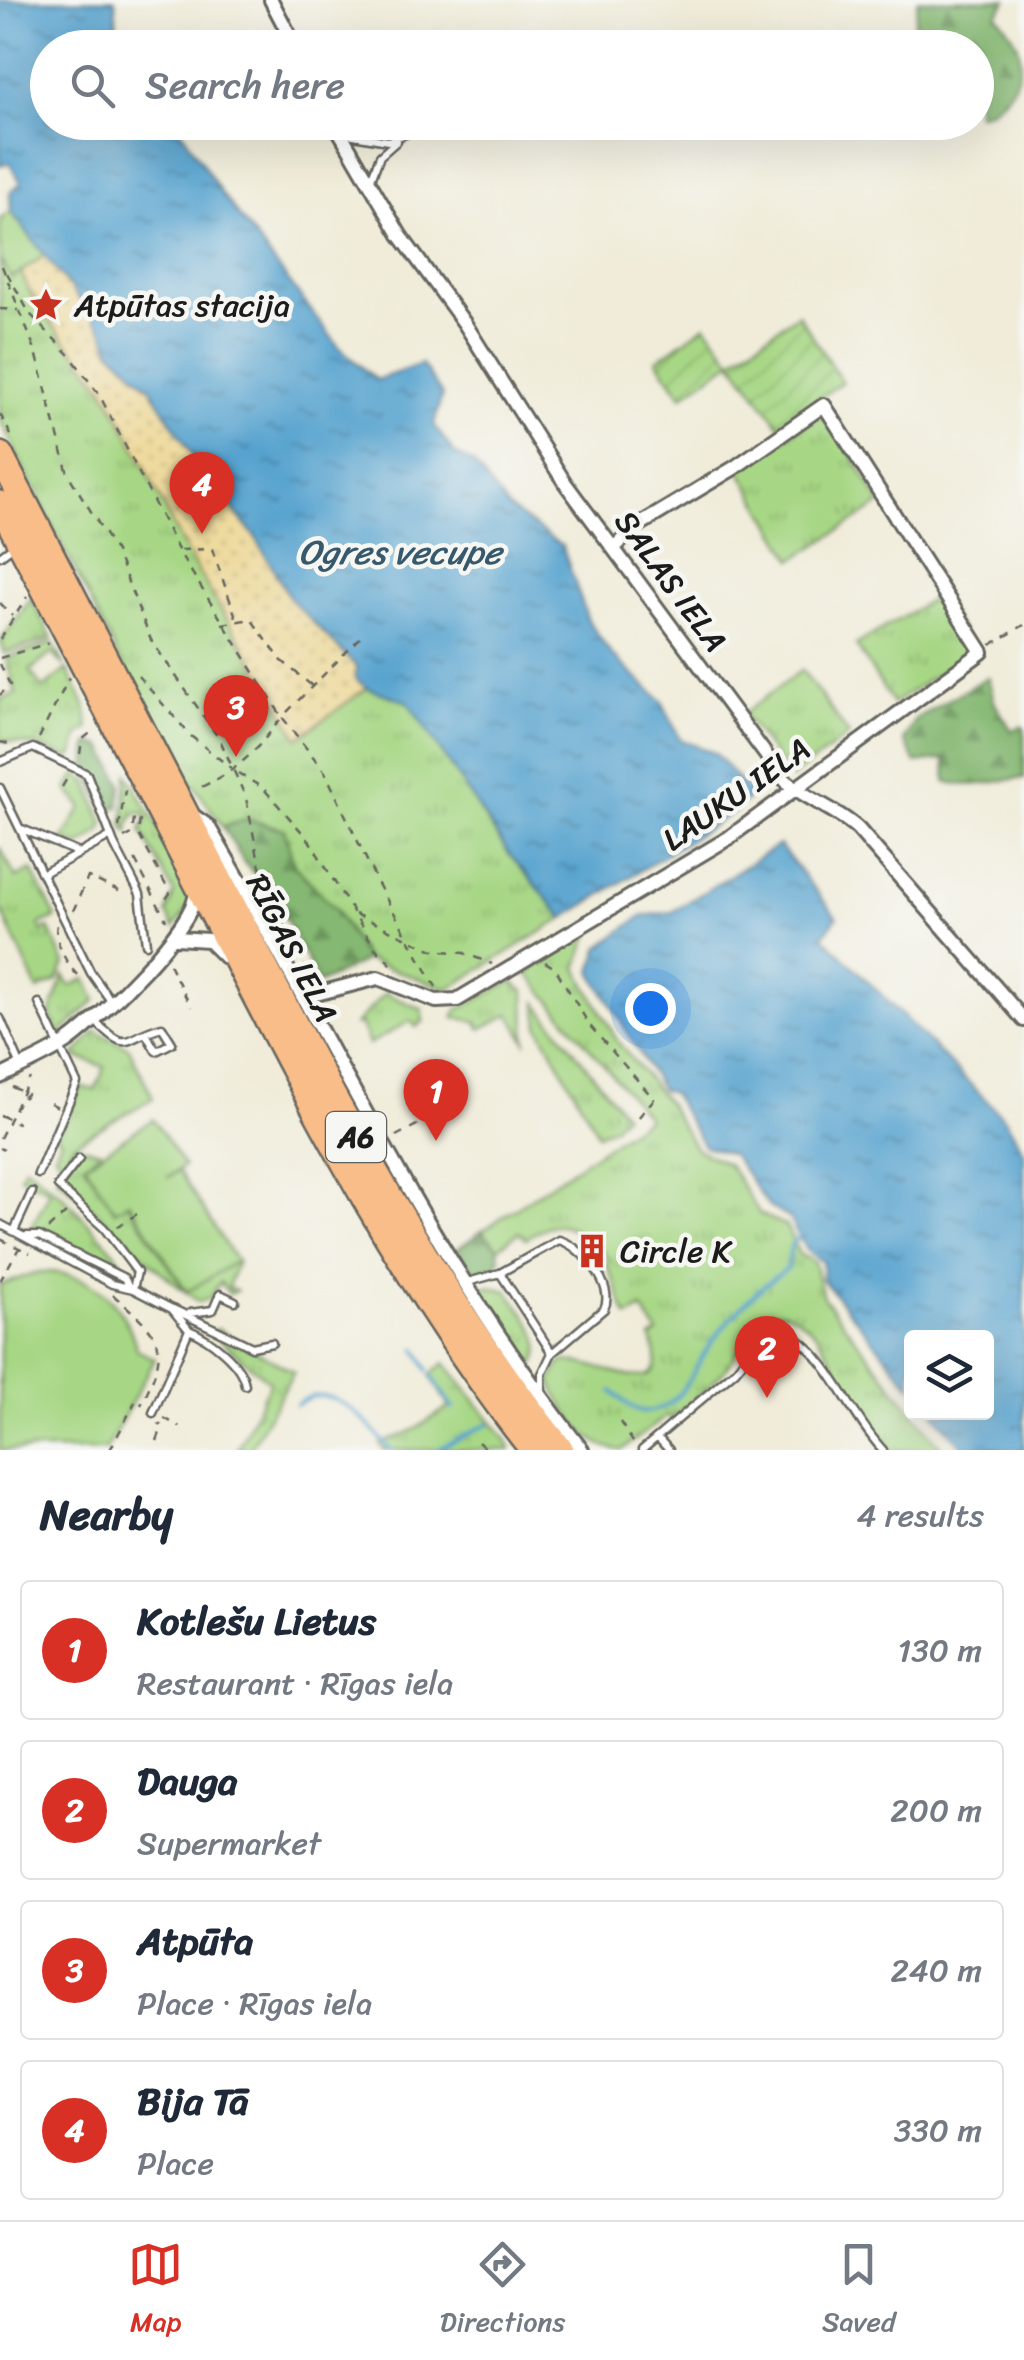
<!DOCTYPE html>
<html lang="en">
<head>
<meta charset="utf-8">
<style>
  :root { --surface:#fff; --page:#f2f2f3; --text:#1f2937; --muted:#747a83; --line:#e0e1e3; --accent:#d93025 }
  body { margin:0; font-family:Sriracha,sans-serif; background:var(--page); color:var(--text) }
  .controls { position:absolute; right:30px; bottom:30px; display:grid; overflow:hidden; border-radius:10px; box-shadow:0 10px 40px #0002 }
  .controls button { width:90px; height:90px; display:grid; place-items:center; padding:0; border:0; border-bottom:2px solid var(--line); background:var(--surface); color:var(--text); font:50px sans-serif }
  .you { position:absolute; left:650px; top:1008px; width:35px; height:35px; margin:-25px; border:8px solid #fff; border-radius:50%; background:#1a73e8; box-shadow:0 0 0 15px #1a73e833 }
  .badge { display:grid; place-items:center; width:65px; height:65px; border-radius:50%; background:var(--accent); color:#fff; font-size:32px; font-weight:700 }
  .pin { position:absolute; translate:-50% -82px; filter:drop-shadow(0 2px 5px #0008) }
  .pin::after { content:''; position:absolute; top:52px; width:35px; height:30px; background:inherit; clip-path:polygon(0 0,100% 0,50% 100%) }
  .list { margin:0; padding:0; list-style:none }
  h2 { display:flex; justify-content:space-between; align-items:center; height:130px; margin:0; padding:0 40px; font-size:42px }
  h2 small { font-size:32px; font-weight:400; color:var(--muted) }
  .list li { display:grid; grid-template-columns:65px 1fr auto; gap:30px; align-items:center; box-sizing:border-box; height:140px; margin:0 20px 20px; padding:0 20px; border:2px solid var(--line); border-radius:10px }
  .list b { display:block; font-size:38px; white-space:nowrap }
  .list p { margin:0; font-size:32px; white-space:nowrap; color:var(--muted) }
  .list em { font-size:32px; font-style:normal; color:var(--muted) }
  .icon { flex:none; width:55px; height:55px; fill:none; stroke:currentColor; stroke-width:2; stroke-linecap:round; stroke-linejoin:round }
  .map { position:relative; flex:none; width:1024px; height:1450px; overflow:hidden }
  .search { position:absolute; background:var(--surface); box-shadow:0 10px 40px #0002; left:30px; right:30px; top:30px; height:110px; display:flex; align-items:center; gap:25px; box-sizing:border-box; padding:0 35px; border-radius:55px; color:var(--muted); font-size:38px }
  .sheet { height:770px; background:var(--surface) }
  nav { display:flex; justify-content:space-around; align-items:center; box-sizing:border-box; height:140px; border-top:2px solid var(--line); background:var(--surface); font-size:28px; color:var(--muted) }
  nav a { display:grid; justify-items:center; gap:5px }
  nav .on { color:var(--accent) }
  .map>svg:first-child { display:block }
  .grass { fill:url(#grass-tufts); stroke:#627a50; stroke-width:2.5 }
  .forest { fill:url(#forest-firs); stroke:#506a47; stroke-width:2.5 }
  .sand { fill:url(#sand-dots); stroke:#857b5d; stroke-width:2.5 }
  .park { fill:#a7d785; stroke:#627a50; stroke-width:2.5 }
  .garden { fill:url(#garden-furrows); stroke:#627a50; stroke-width:2.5 }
  .water { fill:url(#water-ripples); stroke:#396076; stroke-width:2.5 }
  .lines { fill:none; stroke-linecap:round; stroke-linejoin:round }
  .stream { stroke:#56a3cf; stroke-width:4 }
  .lane-casing { stroke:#66655e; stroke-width:11 }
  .street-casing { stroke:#66655e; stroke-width:18 }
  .highway-casing { stroke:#66655e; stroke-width:30 }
  .path { stroke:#66655e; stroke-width:2.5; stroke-dasharray:8 8; stroke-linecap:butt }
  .lane { stroke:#fff; stroke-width:6 }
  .street { stroke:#fff; stroke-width:12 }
  .highway { stroke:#f8bd89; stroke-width:25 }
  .labels { text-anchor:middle; stroke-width:9; stroke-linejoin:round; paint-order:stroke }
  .shield { fill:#f6f6f2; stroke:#5d5d5c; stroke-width:2.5 }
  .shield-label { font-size:30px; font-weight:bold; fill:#1c1c1c }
  .poi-label { font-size:32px; fill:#1c1c1c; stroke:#f6f6f2; text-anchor:start }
  .street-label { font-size:32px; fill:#1c1c1c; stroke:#f6f6f2 }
  .water-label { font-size:35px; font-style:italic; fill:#36596d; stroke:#f6f6f2 }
</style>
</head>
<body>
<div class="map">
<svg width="1024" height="1450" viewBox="0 0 1024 1450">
  <defs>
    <pattern id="grass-tufts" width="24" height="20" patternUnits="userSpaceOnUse" patternTransform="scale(2.5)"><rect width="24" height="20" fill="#a7d785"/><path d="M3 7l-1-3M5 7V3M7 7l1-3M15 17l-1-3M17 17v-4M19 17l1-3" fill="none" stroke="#8fb872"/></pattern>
    <pattern id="forest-firs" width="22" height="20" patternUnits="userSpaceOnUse" patternTransform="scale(2.5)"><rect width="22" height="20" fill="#85b872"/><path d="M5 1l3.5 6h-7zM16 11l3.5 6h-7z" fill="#6c955d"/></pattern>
    <pattern id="sand-dots" width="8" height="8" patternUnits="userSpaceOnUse" patternTransform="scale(2.5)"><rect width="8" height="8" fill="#eeda9e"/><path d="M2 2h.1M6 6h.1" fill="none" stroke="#ccba88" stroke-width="1.8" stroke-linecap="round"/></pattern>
    <pattern id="garden-furrows" width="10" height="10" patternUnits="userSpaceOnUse" patternTransform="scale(2.5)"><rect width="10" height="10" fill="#a7d785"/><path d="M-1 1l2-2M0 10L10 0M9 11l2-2" fill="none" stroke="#8fb872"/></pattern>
    <pattern id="water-ripples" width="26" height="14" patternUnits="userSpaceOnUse" patternTransform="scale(2.5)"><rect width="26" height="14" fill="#56a3cf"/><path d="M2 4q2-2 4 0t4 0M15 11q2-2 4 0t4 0" fill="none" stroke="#4684a7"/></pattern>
  </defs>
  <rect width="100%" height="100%" fill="#f6f6f2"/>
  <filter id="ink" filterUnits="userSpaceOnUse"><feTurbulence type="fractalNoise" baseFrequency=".01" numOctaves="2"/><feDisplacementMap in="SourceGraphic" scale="20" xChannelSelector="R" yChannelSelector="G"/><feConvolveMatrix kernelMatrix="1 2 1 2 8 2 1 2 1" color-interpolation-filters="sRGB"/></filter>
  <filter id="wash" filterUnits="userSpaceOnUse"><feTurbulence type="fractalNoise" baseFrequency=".0048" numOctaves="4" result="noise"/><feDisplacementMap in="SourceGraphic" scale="40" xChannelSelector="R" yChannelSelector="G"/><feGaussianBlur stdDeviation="2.25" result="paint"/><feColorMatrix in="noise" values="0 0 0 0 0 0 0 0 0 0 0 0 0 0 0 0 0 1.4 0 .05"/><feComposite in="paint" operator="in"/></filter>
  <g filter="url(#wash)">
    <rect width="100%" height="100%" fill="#f0ecd9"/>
    <path class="grass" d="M0 260 11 277 21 272C38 318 77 347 104 389 134 435 158 497 184 546 219 612 263 671 297 737L367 688 408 702 509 854 564 918 448 989 366 960 335 909 294 865 284 829 245 819 223 827 151 723 0 420Z
      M818 416 832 421 881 504 793 560 739 469Z
      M939 595 969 644 968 653 893 704 856 645Z
      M31 598 52 639 4 653 1 641Z
      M53 643 65 666 52 653 30 671 43 688 67 669 85 705 89 728 79 735 73 756 68 758 41 747 0 740V699L16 694 6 658Z
      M802 670 849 735 791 778 743 714Z
      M128 774 189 882 190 906 174 928 167 913 174 893 141 830 147 819 144 813H136L129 823V832L123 826Z
      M76 775 87 781 104 823 101 831 80 846 63 840 82 807 67 789Z
      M0 847 16 878 32 870 56 918 39 925 42 931 49 928 65 964 57 981 38 990 0 907Z
      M590 933 577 968 618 1042 668 1104 696 1149 728 1164 760 1214 786 1226 799 1254 814 1262 823 1297 943 1450H891L876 1434 818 1336C765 1278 753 1337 723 1372 708 1389 688 1404 671 1419L667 1416 622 1450C586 1448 564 1411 550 1381L562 1362C586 1354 679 1413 651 1338L658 1333 642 1309 628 1317C617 1300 618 1281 605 1264L609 1260 591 1238 587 1240C565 1219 550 1221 526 1239L519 1232 498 1248 482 1231 648 1118 529 975 539 959Z
      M64 976 70 986 86 979 96 1000 59 1035 50 1015Z
      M512 981 525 992 526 1041 510 1014 481 1029 476 1021 454 1018 456 1011Z
      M385 993 422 1009 423 1022 416 1027 411 1021 369 1044 360 1023 354 1026Z
      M537 1003 624 1114 614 1126 598 1134 539 1027Z
      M96 1031 129 1048 153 1098 73 1144 63 1164 55 1154 61 1139 56 1136 82 1087 95 1090 105 1067 74 1056Z
      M75 1145 102 1151 84 1164 115 1211 128 1203 186 1292 237 1261 228 1287 236 1291 229 1294 220 1282 210 1298 199 1302C148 1265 106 1217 57 1178Z
      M25 1166 64 1197 115 1252 129 1277 32 1226 50 1191 20 1176Z
      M488 1286 508 1291C521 1311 553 1342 533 1365L480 1289Z
      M217 1329 294 1372 249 1450H237L270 1382 212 1333Z
      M445 1363 505 1438 511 1450H384L380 1444 412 1431 449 1407 430 1375Z"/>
    <path class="forest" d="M918 0H1007L997 14C1006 26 1019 40 1020 56 1023 82 1000 109 977 114L976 48 911 47Z
      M988 677 995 704 1012 731 1022 726 1024 729V778C998 780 970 790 946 781L945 759 916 763 904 740 917 718Z
      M90 743 103 747 122 784 119 807 106 808C97 791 80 761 90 743Z
      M245 819 284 829 294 865 335 909 366 960 319 983 270 889 245 864 223 827Z
      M482 1231 498 1248 500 1260 488 1273 474 1275 457 1249Z"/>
    <path class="sand" d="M45 255 103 330 111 350 150 387 202 471 256 538 291 600 357 667 356 679 367 688 298 738C263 672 220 612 184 547 157 496 134 437 104 389 77 348 38 319 21 272Z"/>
    <path class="park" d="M11 212 45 255 12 278 0 260V219Z
      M153 1119 184 1166 167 1178 179 1171 236 1261 187 1292 129 1202 115 1211 85 1164Z
      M39 1272C91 1270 124 1302 137 1350L155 1359 106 1450H0V1285Z"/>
    <path class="garden" d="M798 314 842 382 780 426 732 361 682 396 657 360 706 325 732 360Z"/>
    <path class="water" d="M0 0H115L118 47 48 48V122L177 123 221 193 339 347 376 380 422 364 442 395 434 425 454 453 473 463 508 508 562 546 588 620 611 654 662 701 680 739 715 753 752 795 735 811 564 918 509 854 408 702 367 688 355 679 357 667 291 600 256 538 202 471 150 387 111 350 103 330 11 212 10 192 21 183 10 163 0 165Z
      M779 845 837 917 823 936 1006 1120 1024 1152V1450H965L934 1413 986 1412V1338H912L911 1386 822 1279 823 1262 806 1250 789 1218 769 1207 732 1154 704 1146 671 1093 661 1090 592 972 599 948 642 916 672 912Z"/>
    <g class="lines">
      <path class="stream" d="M416 1348 428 1370
        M432 1376 453 1409
        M612 1391C626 1404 639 1417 659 1409 684 1400 696 1364 711 1343 733 1313 757 1288 788 1268L791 1245 799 1236
        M296 1405C331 1375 368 1425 391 1450
        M437 1450 489 1423"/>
    </g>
  </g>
  <g filter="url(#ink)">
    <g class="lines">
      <g class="lane-casing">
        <path id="lane" d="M342 133 388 141 436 122
          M371 179 380 156 397 141
          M0 556 15 545
          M0 762 33 748 87 774 114 844 140 894 146 944
          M0 788 42 874 111 836
          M22 829 79 853
          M42 874 91 973 111 1001
          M0 1018 21 1066
          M93 1019C130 1057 123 1037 162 1027L172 1043 156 1051 146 1034
          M79 1159 58 1186 104 1228 137 1272 133 1289 172 1309 189 1330 153 1413
          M38 1174 77 1083 39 1003
          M0 1224 112 1284 133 1289
          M14 1231 32 1192
          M26 1236H39L124 1278 128 1285
          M468 1282 500 1273 559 1240C582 1246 616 1286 604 1309L552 1353 500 1273
          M173 1309 252 1347 272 1343
          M190 1313 213 1310 220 1294 235 1301
          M189 1330C209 1338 242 1363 245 1385
          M542 1389V1374L552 1353
          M658 1438 669 1450
          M642 1450 735 1371 766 1333C777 1333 787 1331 796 1338 830 1360 853 1419 883 1450"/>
      </g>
      <g class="street-casing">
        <path id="street" d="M271 0 296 48
          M334 122 400 235 465 324 565 483 783 778C804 799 834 807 858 829L1024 1020
          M195 817 208 826 237 876C345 1071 443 1274 582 1450
          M176 938 208 940 225 957
          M304 997 378 978 436 1001 457 1000 727 839 982 652 824 405 734 468 634 528 614 548
          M0 1077C23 1065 49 1055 70 1040 102 1016 193 929 196 892"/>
      </g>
      <g class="highway-casing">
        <path id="highway" d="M0 455C82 615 165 774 247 933 340 1112 434 1292 561 1450
          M0 504C75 649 151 794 226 939 317 1116 409 1294 533 1450"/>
      </g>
      <path class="path" d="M2 266 36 352 68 474 116 552 151 640 220 740 246 798 264 886 313 982
        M7 273 30 314 69 354 100 396 179 552 282 717C257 750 238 771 199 788
        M0 309 18 310
        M0 414 13 439
        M180 550 212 549 237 620
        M0 603 13 616
        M222 624 251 619 281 660 312 686
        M360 638 282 717 325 772 378 884 436 987
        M0 639 27 597
        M991 645 1024 625
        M0 658 49 643
        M0 664 10 685 0 695
        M138 676 192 737 231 768
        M39 738 69 678
        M0 742 13 745
        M80 754 82 740 95 729
        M238 773 263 788 309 840 375 948 397 970
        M62 787 69 775
        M140 820 138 833 170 893 162 905
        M119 827 125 790
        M124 838 132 834 134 819 140 818
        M135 860 166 920
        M73 911 88 877 119 891
        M355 914 433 950 464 953 492 964
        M57 925C53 939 68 969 80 977
        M545 962 555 968 590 1026 654 1099 638 1118
        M169 964 191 1007
        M12 1087 27 1094 23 1098
        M50 1103 58 1107
        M0 1115 18 1123
        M396 1136 430 1118
        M0 1138 30 1078
        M0 1148 4 1150
        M117 1227 137 1214
        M48 1229 68 1211
        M0 1239 30 1253
        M0 1281 19 1248
        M113 1295C165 1339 170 1345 141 1405
        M164 1418 180 1427
        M620 1422 635 1445
        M157 1441 162 1427 159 1423
        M478 1442 487 1450
        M110 1450 135 1402"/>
      <use href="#lane" class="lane"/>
      <use href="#street" class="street"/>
      <use href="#highway" class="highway"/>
    </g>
  </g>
  <defs>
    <g id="sight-bare" transform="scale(2.7)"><path d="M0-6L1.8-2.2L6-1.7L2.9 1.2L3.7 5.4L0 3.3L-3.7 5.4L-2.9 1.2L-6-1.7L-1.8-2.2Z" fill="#c8321e" stroke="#f6f6f2" stroke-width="2.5" paint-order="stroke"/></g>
    <g id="building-bare" transform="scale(2.7)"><path d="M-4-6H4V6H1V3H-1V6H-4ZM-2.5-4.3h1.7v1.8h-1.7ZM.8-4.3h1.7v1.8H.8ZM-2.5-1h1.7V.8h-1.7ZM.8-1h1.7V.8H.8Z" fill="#c8321e" stroke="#f6f6f2" stroke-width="2.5" paint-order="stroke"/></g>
  </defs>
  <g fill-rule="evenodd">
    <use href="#sight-bare" x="46" y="305"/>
    <use href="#building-bare" x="592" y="1251"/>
  </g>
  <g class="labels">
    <rect class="shield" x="326" y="1112" width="60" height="50" rx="8"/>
    <g class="shield-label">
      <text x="356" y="1147">A6</text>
    </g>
    <g class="poi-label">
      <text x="74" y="316">Atpūtas stacija</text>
      <text x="620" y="1262">Circle K</text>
    </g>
    <g class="street-label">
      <text transform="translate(671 581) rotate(54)" y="11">SALAS IELA</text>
      <text transform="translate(736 794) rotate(-35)" y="11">LAUKU IELA</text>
      <text transform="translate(292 948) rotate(63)" y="11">RĪGAS IELA</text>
    </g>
    <g class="water-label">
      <text x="400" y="564">Ogres vecupe</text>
    </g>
  </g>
</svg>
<div class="controls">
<button><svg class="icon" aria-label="layers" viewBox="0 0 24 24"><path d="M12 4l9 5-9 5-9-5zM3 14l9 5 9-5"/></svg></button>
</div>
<div class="you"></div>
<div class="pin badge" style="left:436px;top:1141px">1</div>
<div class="pin badge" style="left:767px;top:1398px">2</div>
<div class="pin badge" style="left:236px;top:757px">3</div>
<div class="pin badge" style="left:202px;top:534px">4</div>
<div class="search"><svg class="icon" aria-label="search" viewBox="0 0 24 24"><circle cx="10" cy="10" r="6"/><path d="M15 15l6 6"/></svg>Search here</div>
</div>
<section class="sheet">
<h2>Nearby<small>4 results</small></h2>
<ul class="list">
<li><span class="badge">1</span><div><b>Kotlešu Lietus</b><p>Restaurant · Rīgas iela</p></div><em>130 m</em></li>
<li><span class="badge">2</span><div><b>Dauga</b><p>Supermarket</p></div><em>200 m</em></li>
<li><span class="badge">3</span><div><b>Atpūta</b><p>Place · Rīgas iela</p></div><em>240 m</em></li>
<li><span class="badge">4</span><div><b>Bija Tā</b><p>Place</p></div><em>330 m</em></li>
</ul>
</section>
<nav>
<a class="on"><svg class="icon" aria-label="map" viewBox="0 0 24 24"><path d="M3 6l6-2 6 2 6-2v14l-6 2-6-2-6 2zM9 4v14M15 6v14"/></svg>Map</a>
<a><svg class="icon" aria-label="directions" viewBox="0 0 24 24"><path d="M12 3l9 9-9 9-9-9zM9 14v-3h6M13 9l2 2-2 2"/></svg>Directions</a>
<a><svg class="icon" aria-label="saved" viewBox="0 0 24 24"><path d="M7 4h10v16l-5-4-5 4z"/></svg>Saved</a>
</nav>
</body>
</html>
